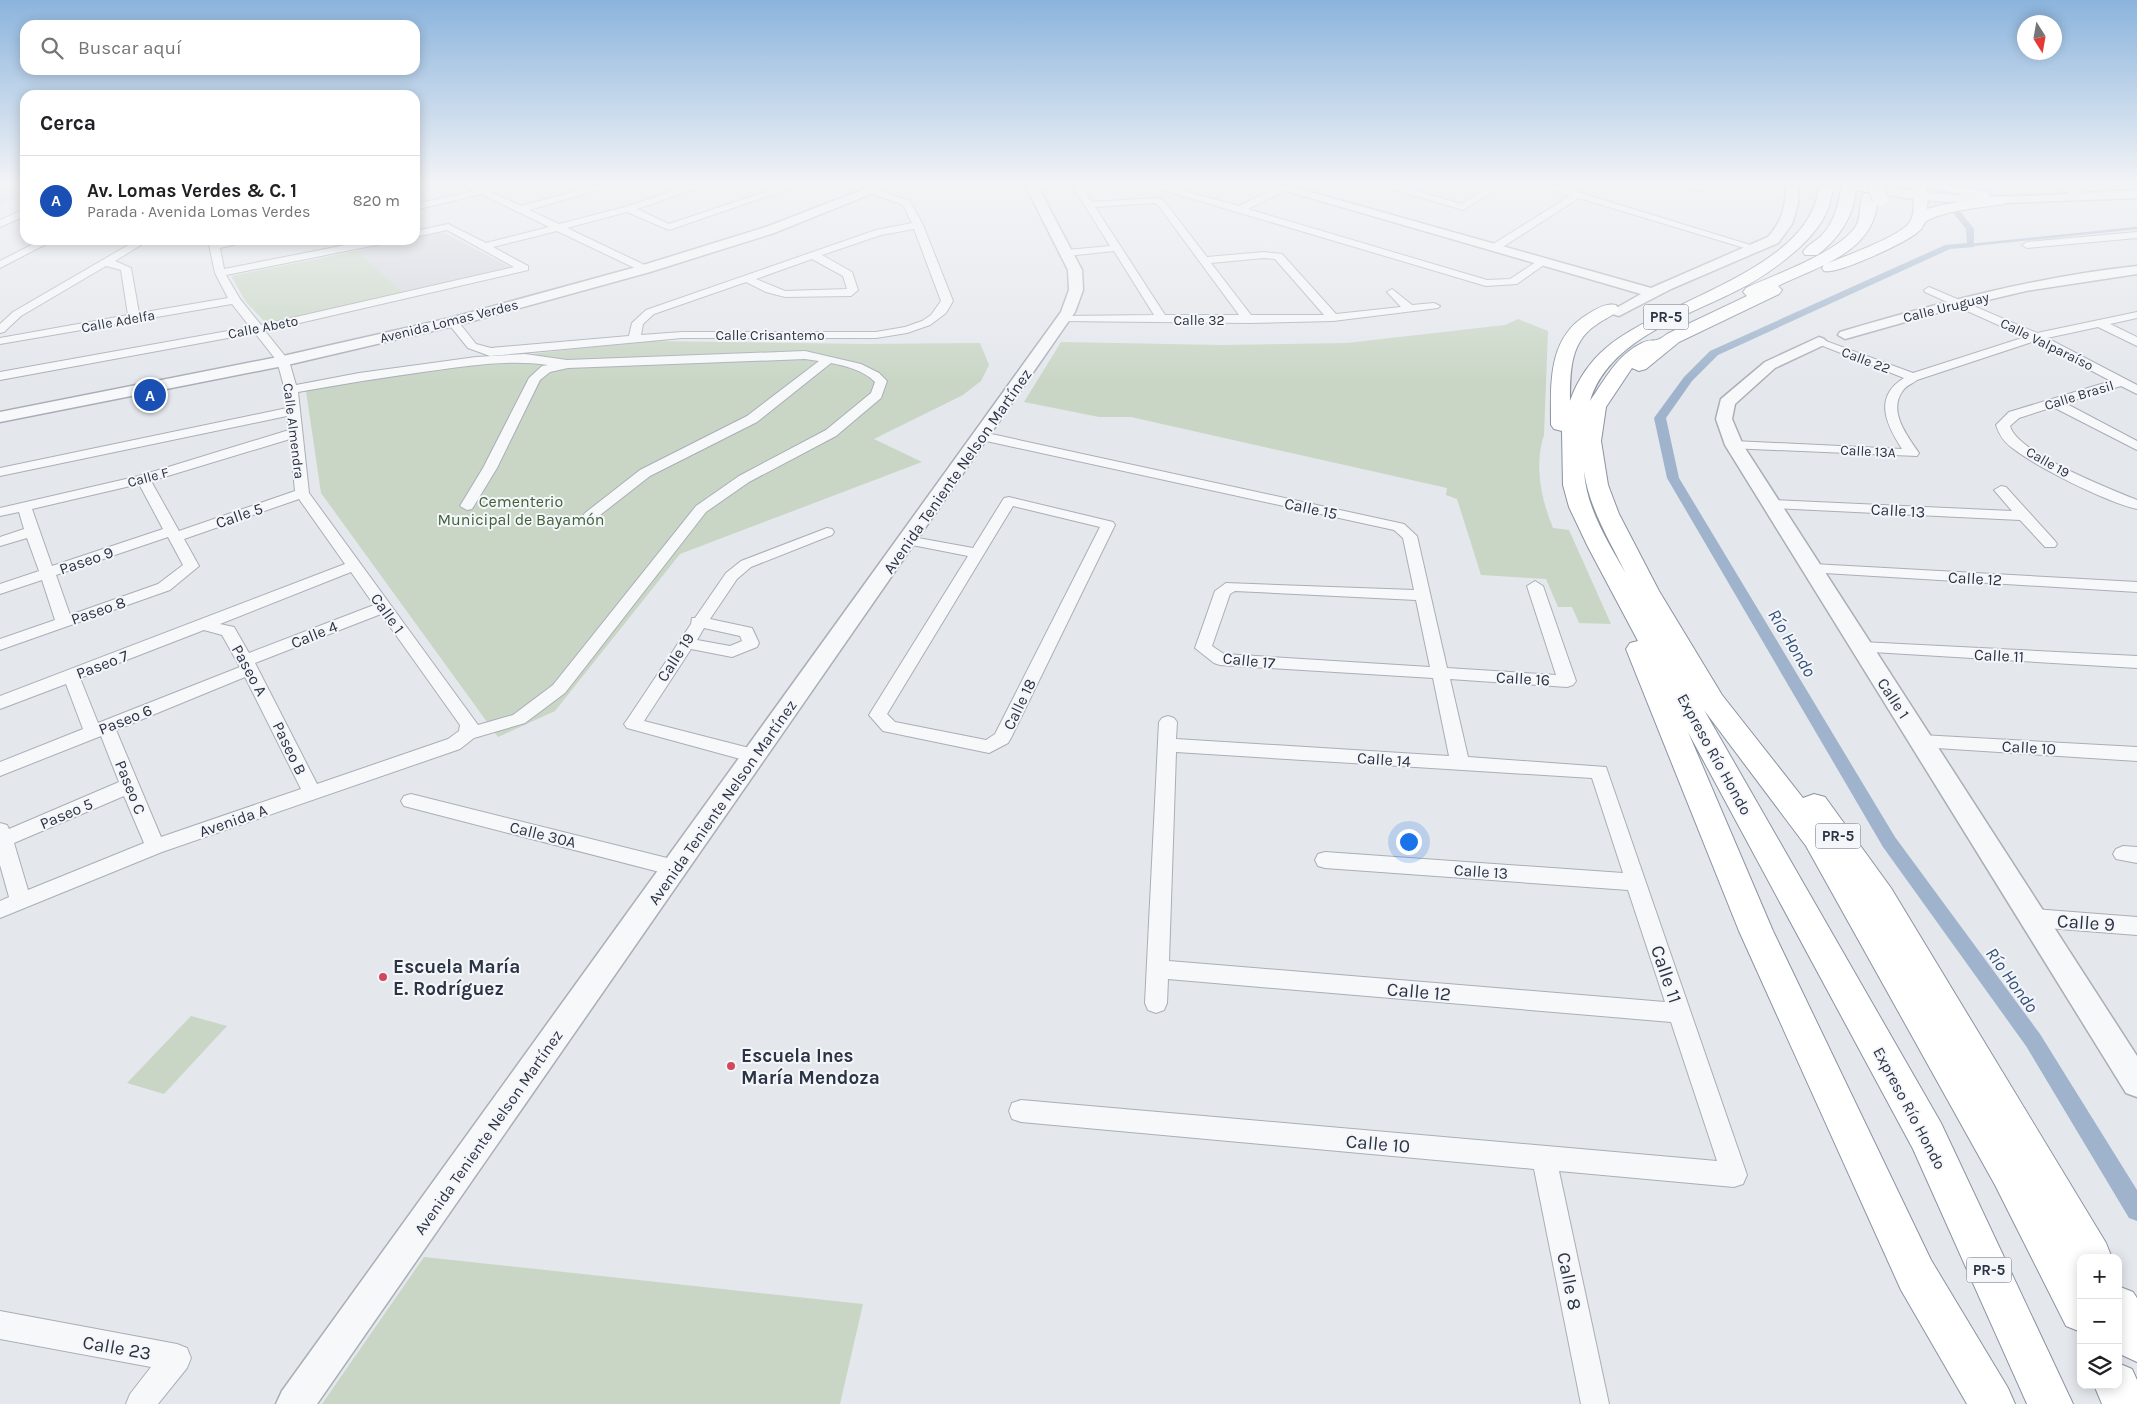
<!DOCTYPE html>
<html lang="es">
<head>
<meta charset="utf-8">
<style>
  :root { --surface:#fff; --page:#f2f2f2; --text:#202124; --muted:#757577; --line:#e0e0e0; --accent:#1a73e8 }
  body { margin:0; font-family:Karla,sans-serif; background:var(--page); color:var(--text) }
  .controls { position:absolute; right:15px; bottom:15px; display:grid; overflow:hidden; border-radius:10px; box-shadow:0 2px 12px #0003 }
  .controls button { width:45px; height:45px; display:grid; place-items:center; padding:0; border:0; border-bottom:1px solid var(--line); background:var(--surface); color:var(--text); font:25px sans-serif }
  .compass { position:absolute; left:2017px; top:15px; width:45px; height:45px; border-radius:50%; background:var(--surface); box-shadow:0 2px 12px #0003; rotate:169deg }
  .you { position:absolute; left:1408px; top:841px; width:18px; height:18px; margin:-12px; border:4px solid #fff; border-radius:50%; background:#1a73e8; box-shadow:0 0 0 8px #1a73e833 }
  .badge { display:grid; place-items:center; width:32px; height:32px; border-radius:50%; background:var(--accent); color:#fff; font-size:16px; font-weight:700 }
  .pin { position:absolute; translate:-50% -50%; border:2px solid #fff; box-shadow:0 1px 5px #0006 }
  .list { margin:0; padding:0; list-style:none }
  h2 { display:flex; justify-content:space-between; align-items:center; height:65px; margin:0; padding:0 20px; font-size:21px }
  h2 small { font-size:16px; font-weight:400; color:var(--muted) }
  .list li { display:grid; grid-template-columns:32px 1fr auto; gap:15px; align-items:center; box-sizing:border-box; height:90px; padding:0 20px; border-top:1px solid var(--line) }
  .list b { display:block; font-size:19px; white-space:nowrap }
  .list p { margin:0; font-size:16px; white-space:nowrap; color:var(--muted) }
  .list em { font-size:16px; font-style:normal; color:var(--muted) }
  .icon { flex:none; width:28px; height:28px; fill:none; stroke:currentColor; stroke-width:2; stroke-linecap:round; stroke-linejoin:round }
  .map { position:relative; flex:none; width:2137px; height:1404px; overflow:hidden }
  .search { position:absolute; background:var(--surface); box-shadow:0 2px 12px #0003; left:20px; top:20px; width:400px; height:55px; display:flex; align-items:center; gap:12px; box-sizing:border-box; padding:0 18px; border-radius:15px; color:var(--muted); font-size:19px }
  .panel { position:absolute; background:var(--surface); box-shadow:0 2px 12px #0003; left:20px; top:90px; width:400px; height:155px; border-radius:15px }
  .map>svg:first-child { display:block }
  .built { fill:#d2d6de }
  .green { fill:#c9d6c5 }
  .lines { fill:none; stroke-linecap:round; stroke-linejoin:round }
  .stream { stroke:#9fb4cc; stroke-width:2.5 }
  .canal { fill:#9fb4cc; fill-rule:evenodd }
  .minor-casing { stroke:#a9aeb7; stroke-width:2 }
  .tertiary-casing { stroke:#a9aeb7; stroke-width:3 }
  .motorway-casing { stroke:#8b94a3; stroke-width:2 }
  .minor { fill:#f7f8fa; fill-rule:evenodd }
  .tertiary { fill:#f7f8fa; fill-rule:evenodd }
  .motorway { fill:#fff; fill-rule:evenodd }
  .motorway-bridge-casing { stroke:#8b94a3; stroke-width:18; stroke-linecap:butt }
  .motorway-bridge { stroke:#fff; stroke-width:16 }
  .poi-dot { fill:#d1495b; stroke:#f4f6f9; stroke-width:2 }
  .labels { text-anchor:middle; stroke-width:4; stroke-linejoin:round; paint-order:stroke }
  .far-street-label { font-size:14px; fill:#2b3445; stroke:#f4f6f9 }
  .shield { fill:#f4f6f9; stroke:#676e7b; stroke-width:1 }
  .shield-label { font-size:15px; font-weight:bold; fill:#2b3445 }
  .street-label { font-size:16px; fill:#2b3445; stroke:#f4f6f9 }
  .park-label { font-size:16px; fill:#3f6138; stroke:#f4f6f9 }
  .water-label { font-size:18px; font-style:italic; fill:#34527a; stroke:#f4f6f9 }
  .near-street-label { font-size:19px; fill:#2b3445; stroke:#f4f6f9 }
  .near-poi-label { font-size:19px; font-weight:bold; fill:#2b3445; stroke:#f4f6f9; text-anchor:start }
</style>
</head>
<body>
<div class="map">
<svg width="2137" height="1404" viewBox="0 0 2137 1404">
  <rect width="100%" height="100%" fill="#e4e7ec"/>
  <path class="built" d="M0 185H25V196L0 205Z
    M443 232 510 267 509 270 405 294 356 251 404 240H415V238Z"/>
  <path class="green" d="M356 251 405 294 267 324 246 302 231 276Z
    M1518 319 1548 331 1544 435C1534 465 1541 499 1553 528L1569 530 1611 624 1579 623 1572 607H1558L1546 579 1481 575 1457 499 1446 495 1447 488 1131 417H1099L1024 402 1061 342 1221 345 1347 343 1505 325Z
    M648 341 865 344 980 343 989 365 981 381 963 395 874 439 922 462 680 554 555 711 498 737 321 493 306 391 539 353Z
    M191 1016 227 1026 164 1094 127 1083Z
    M424 1257 863 1304 840 1404H322Z"/>
  <g class="lines">
    <path class="stream" d="M1971 245 2137 228"/>
    <path class="canal" d="M1954 211H1960L1974 229V247L1950 249 1718 355 1692 381 1666 418 1679 478 1895 837 2040 1034 2137 1190V1221L2129 1218 2026 1046 1883 847 1667 478 1654 418 1684 377 1710 351 1945 245 1967 243 1966 229 1953 213Z"/>
    <g class="minor-casing">
      <path id="minor" d="M465 185H477L483 188 514 185 491 192 521 206 599 185H615L529 210 559 224 625 207 692 185H706L637 209 669 224 786 185H800L669 230 627 212 567 228 649 267V271H641L557 231 493 247 528 266V270L265 331 289 361 296 385 359 373 476 357 525 354 567 360 805 351 861 364 879 373 887 381 881 398 836 436 749 482 706 512 565 693 525 723 474 738 460 749 162 852 0 918V901L9 897 0 865V823L7 825 9 829 119 782 101 736 0 776V762L83 729 66 684 0 709V696L345 564 299 499 184 539 199 566 170 590 0 650V639L55 620 42 580 0 594V584L39 571 27 538 0 546V537L24 529 19 512 0 516V508L139 476 289 430 287 416 0 476V468L287 408 285 390 277 361 255 333 0 380V372L250 327 232 304 0 344V338L128 315 121 270 106 266 21 316 4 332 0 333V324L13 312 137 240H149L115 261 131 268 139 313 228 298 215 273 208 240H218V242L253 240 220 248 224 269 371 240H391L386 243 226 275 240 299 261 325 514 267 447 230 415 237V231L448 224 486 243 549 227 481 194 415 210V204L474 191ZM805 359 819 361 747 416 640 470 585 513 583 516 585 519H595L650 476 757 422 831 363C846 366 863 370 875 382L871 393 826 430 739 476 696 506 553 685 513 715 478 725 309 493 298 392C342 384 386 377 430 371 469 366 509 359 548 365L542 366 529 378 483 468 460 506 467 510 472 509 497 468 540 380 550 372 568 368ZM290 439 295 491 179 531 151 481ZM139 484 163 529 52 566 32 509ZM168 537 183 565 158 584 70 615 56 575ZM351 572 374 605 249 653 234 627 220 624ZM381 614 460 725 459 731 448 739 317 784 255 663ZM204 630 222 635 240 667 98 723 80 678ZM245 677 301 789 161 837 116 730ZM124 796 144 843 28 890 14 843Z
        M1072 185H1081L1092 202 1159 198 1164 201 1207 257 1264 252 1282 254 1336 314 1401 307 1387 292 1392 289 1412 305 1434 303 1440 306 1438 308 1333 321 1249 323 1060 321 1058 319 1064 316 1154 315 1114 251 1067 256 1062 253 1067 250 1110 246ZM1154 203 1158 205 1239 315H1165L1095 207ZM1264 258 1275 259 1324 315H1251L1211 263Z
        M1146 185H1162L1239 206 1280 186H1286V190L1248 209 1487 280 1510 279 1539 260 1543 259 1548 262 1517 284 1486 286Z
        M1379 185H1395L1462 204 1493 185H1504L1463 210Z
        M1540 185H1555L1760 248 1751 250 1579 198 1498 250H1490V246L1570 196Z
        M1678 185H1701L1706 188 1701 191Z
        M2049 185H2063L2089 196 2081 198Z
        M874 188 910 201 923 225 953 301 946 313 930 325 907 333 876 338H682L490 356 468 348 447 322 449 320H457L476 344 491 348 629 336 632 323 646 310 876 230 912 223 903 205 871 193 869 191ZM914 229 941 301 931 315 922 321 905 327 876 332H682L641 335 643 324 654 314 746 282 766 292 785 297 851 296 858 290 852 272 822 255 881 235ZM812 259 843 276 847 289 785 291 756 279Z
        M25 209V216L0 227V220Z
        M2137 232V238L2027 248 2022 245 2027 242Z
        M41 240H54L0 268V261Z
        M1929 287 2037 333 2137 312V318L2110 324 2137 337V346L2098 327 2047 338 2137 385V394L2121 386 2065 403 2137 441V450L2053 407 2019 418 2010 426C2017 453 2110 489 2137 500V509C2106 502 2036 467 2011 447 2003 441 1999 434 1996 425L2009 412 2111 381 2035 341 1917 380C1912 384 1905 386 1902 392 1888 412 1908 437 1919 453L1917 456 1729 448 1727 445 1729 442 1734 441 1902 449C1886 424 1873 397 1904 378L1813 342 1815 340H1823L1913 373 2025 337 1925 292 1924 290Z
        M982 432 1404 524 1417 536 1447 668 1556 675 1527 586 1535 581 1543 586 1576 681 1573 685 1567 687 1450 679 1468 757 1606 767 1747 1175 1743 1184 1734 1187 1559 1171 1609 1404H1581L1534 1169 1021 1122 1012 1119 1009 1111 1012 1103 1021 1100 1717 1161 1671 1022 1168 979 1167 1003 1164 1010 1156 1013 1148 1010 1145 1003 1159 722 1162 718 1168 716 1174 718 1177 722 1176 739 1449 756 1433 678 1220 665 1214 663 1195 648 1215 591 1226 583 1414 590 1403 538 1394 530 977 439 975 436ZM1235 591 1416 600 1430 667 1224 654 1212 646 1230 594ZM1176 752 1592 778 1623 873 1325 852 1318 854 1315 860 1318 866 1325 868 1628 890 1665 1002 1169 961Z
        M2001 486 2006 487 2055 541 2057 544 2055 547H2045L2020 520 1772 508 1765 504 1772 500 2012 511 1994 490Z
        M1009 497 1113 522 1115 525 1011 738 1008 743 989 753 883 731 869 715 968 556 907 544 900 540 907 536 973 548 1004 498ZM1013 506 1100 527 995 734 986 740 895 722 887 714Z
        M827 528 832 529 834 532 832 535 751 567 737 579 710 619 752 628 759 643 757 647 732 657 691 649 644 721 761 751 764 756 761 761 755 763 627 728 624 724 627 720 691 624 692 618H695L726 573 741 561ZM704 628 740 636 742 641 730 646 697 640Z
        M1813 564 2137 582V592L1808 572 1805 569Z
        M1862 642 2137 656V668L1856 651 1854 647 1856 643Z
        M1921 735 2137 747V761L1921 747 1915 746 1912 741 1915 736Z
        M411 794 675 860 682 862 685 868 682 874 675 876 404 806 401 801 404 796Z
        M2123 846 2137 847V863L2116 859 2113 854 2116 849Z
        M2034 909 2137 917V935L2034 927 2027 924 2024 918 2027 912Z
        M0 1311 177 1344 187 1348 191 1358 187 1368 158 1404H126L130 1394 151 1367 0 1339Z"/>
    </g>
    <g class="tertiary-casing">
      <path id="tertiary" d="M875 185H893L774 233 650 272 458 325 283 366 0 422V412L283 356 450 318 640 266 766 227Z
        M1025 185H1037L1082 270 1083 290 1075 312 317 1404H276L282 1391 1061 312 1069 290 1068 270Z
        M1266 185H1286L1651 288 1768 237C1782 221 1786 207 1786 185H1798V204L1792 224 1778 243 1671 289 1619 316 1605 312 1603 309 1610 305 1618 307 1641 294Z
        M1841 185C1887 185 1932 195 1978 196 2030 198 2084 192 2137 190V198L1979 204 1921 200 1847 189Z
        M2137 266V274L2026 291 1958 307 1845 339 1838 335 1840 332C1938 303 2035 277 2137 266Z
        M1819 337 1824 339 1827 342 1824 345 1775 368 1735 404 1732 419 1743 445 2137 1056V1097L2126 1093 1725 445 1716 419 1721 399 1765 362Z"/>
    </g>
    <g class="motorway-casing">
      <path id="motorway" d="M1819 185H1833C1832 211 1818 230 1800 247 1780 265 1759 280 1734 292 1682 318 1609 340 1590 401 1605 379 1617 355 1642 343 1654 337 1653 345 1667 334L1747 296 1743 292 1746 288C1776 274 1838 253 1856 226 1862 216 1858 202 1864 193H1874C1878 199 1877 209 1875 215 1863 256 1812 269 1778 286L1782 290 1779 294 1679 342 1646 369 1639 371 1632 368 1606 407 1601 441 1608 485 1619 514 1659 591 1722 695 1803 798 1814 794 1825 797 1891 888 2106 1243 2112 1258H2081V1332L2066 1326 1995 1185 1806 846 1704 710 1941 1123 2073 1404H2027L1913 1149 1688 732 1773 931 1931 1260 2008 1388 2015 1404H1967L1901 1290 1739 931 1626 649 1630 643 1638 641 1588 547 1569 507 1563 485 1562 431 1554 429 1551 425C1551 384 1547 338 1588 314 1597 309 1605 303 1616 305L1619 309C1614 316 1603 319 1596 325 1570 342 1570 372 1570 401 1577 381 1590 361 1606 348 1661 300 1813 270 1819 185ZM1584 471C1589 508 1610 541 1626 574 1608 542 1586 508 1584 471Z
        M1856 185C1856 214 1839 239 1817 255H1805L1803 252C1807 245 1815 242 1821 236 1835 222 1838 204 1842 185Z
        M1911 185H1925L1928 196 1927 209 1941 205 1981 199 1932 188 1930 185H1958L1988 192 1990 195 1988 198 2004 196 2011 200 2004 204C1979 208 1952 209 1928 220 1923 222 1924 228 1919 231 1908 242 1837 275 1824 271L1822 268 1824 265C1842 257 1899 237 1909 223 1916 214 1914 196 1911 185Z
        M2118 1286 2133 1292 2137 1298V1362L2122 1355 2118 1350Z
        M2118 1363 2132 1369 2137 1380V1404H2102L2094 1385H2118Z"/>
    </g>
    <use href="#minor" class="minor"/>
    <use href="#tertiary" class="tertiary"/>
    <use href="#motorway" class="motorway"/>
    <g class="motorway-bridge-casing">
      <path id="motorway-bridge" d="M1875 185 1880 198"/>
    </g>
    <use href="#motorway-bridge" class="motorway-bridge"/>
  </g>
  <linearGradient id="sky" x2="0" y2="1"><stop stop-color="#8bb4dd"/><stop offset="0.48" stop-color="#f3f4f6"/><stop offset="1" stop-color="#f3f4f6" stop-opacity="0"/></linearGradient>
  <rect width="2137" height="382" fill="url(#sky)"/>
  <g class="poi-dot">
    <circle cx="383" cy="977" r="5"/>
    <circle cx="731" cy="1066" r="5"/>
  </g>
  <g class="labels">
    <g class="far-street-label">
      <text transform="translate(1946 307) rotate(-14)" y="5">Calle Uruguay</text>
      <text x="1199" y="325">Calle 32</text>
      <text transform="translate(118 321) rotate(-10)" y="5">Calle Adelfa</text>
      <text transform="translate(449 321) rotate(-14)" y="5">Avenida Lomas Verdes</text>
      <text transform="translate(263 327) rotate(-11)" y="5">Calle Abeto</text>
      <text x="770" y="340">Calle Crisantemo</text>
      <text transform="translate(2047 344) rotate(26)" y="5">Calle Valparaíso</text>
      <text transform="translate(1866 360) rotate(21)" y="5">Calle 22</text>
      <text transform="translate(2079 395) rotate(-17)" y="5">Calle Brasil</text>
      <text transform="translate(294 431) rotate(83)" y="5">Calle Almendra</text>
      <text transform="translate(1868 451) rotate(3)" y="5">Calle 13A</text>
      <text transform="translate(2048 462) rotate(30)" y="5">Calle 19</text>
      <text transform="translate(148 477) rotate(-15)" y="5">Calle F</text>
    </g>
    <g class="shield">
      <rect x="1643.5" y="304.5" width="45" height="25" rx="4"/>
      <rect x="1815.5" y="823.5" width="45" height="25" rx="4"/>
      <rect x="1966.5" y="1257.5" width="45" height="25" rx="4"/>
    </g>
    <g class="shield-label">
      <text x="1666" y="322">PR-5</text>
      <text x="1838" y="841">PR-5</text>
      <text x="1989" y="1275">PR-5</text>
    </g>
    <g class="street-label">
      <text transform="translate(957 471) rotate(-55)" y="6">Avenida Teniente Nelson Martínez</text>
      <text transform="translate(1311 508) rotate(12)" y="6">Calle 15</text>
      <text transform="translate(1898 510) rotate(3)" y="6">Calle 13</text>
      <text transform="translate(239 515) rotate(-19)" y="6">Calle 5</text>
      <text transform="translate(86 560) rotate(-19)" y="6">Paseo 9</text>
      <text transform="translate(1975 578) rotate(3)" y="6">Calle 12</text>
      <text transform="translate(98 610) rotate(-19)" y="6">Paseo 8</text>
      <text transform="translate(388 613) rotate(54)" y="6">Calle 1</text>
      <text transform="translate(314 634) rotate(-22)" y="6">Calle 4</text>
      <text transform="translate(1999 655) rotate(3)" y="6">Calle 11</text>
      <text transform="translate(675 657) rotate(-57)" y="6">Calle 19</text>
      <text transform="translate(1249 660) rotate(6)" y="6">Calle 17</text>
      <text transform="translate(102 664) rotate(-21)" y="6">Paseo 7</text>
      <text transform="translate(250 670) rotate(61)" y="6">Paseo A</text>
      <text transform="translate(1523 678) rotate(3)" y="6">Calle 16</text>
      <text transform="translate(1894 698) rotate(57)" y="6">Calle 1</text>
      <text transform="translate(1019 704) rotate(-64)" y="6">Calle 18</text>
      <text transform="translate(125 719) rotate(-22)" y="6">Paseo 6</text>
      <text transform="translate(2029 747) rotate(3)" y="6">Calle 10</text>
      <text transform="translate(290 748) rotate(64)" y="6">Paseo B</text>
      <text transform="translate(1715 754) rotate(61)" y="6">Expreso Río Hondo</text>
      <text transform="translate(1384 759) rotate(4)" y="6">Calle 14</text>
      <text transform="translate(131 787) rotate(68)" y="6">Paseo C</text>
      <text transform="translate(722 802) rotate(-55)" y="6">Avenida Teniente Nelson Martínez</text>
      <text transform="translate(66 813) rotate(-23)" y="6">Paseo 5</text>
      <text transform="translate(233 820) rotate(-19)" y="6">Avenida A</text>
      <text transform="translate(543 834) rotate(14)" y="6">Calle 30A</text>
      <text transform="translate(1481 871) rotate(4)" y="6">Calle 13</text>
      <text transform="translate(1910 1108) rotate(62)" y="6">Expreso Río Hondo</text>
      <text transform="translate(488 1132) rotate(-55)" y="6">Avenida Teniente Nelson Martínez</text>
    </g>
    <g class="park-label">
      <text x="521" y="507">Cementerio<tspan x="521" dy="18">Municipal de Bayamón</tspan></text>
    </g>
    <g class="water-label">
      <text transform="translate(1792 643) rotate(59)" y="6">Río Hondo</text>
      <text transform="translate(2012 980) rotate(54)" y="6">Río Hondo</text>
    </g>
    <g class="near-street-label">
      <text transform="translate(2086 922) rotate(4)" y="7">Calle 9</text>
      <text transform="translate(1667 974) rotate(71)" y="7">Calle 11</text>
      <text transform="translate(1419 991) rotate(5)" y="7">Calle 12</text>
      <text transform="translate(1378 1143) rotate(5)" y="7">Calle 10</text>
      <text transform="translate(1570 1281) rotate(78)" y="7">Calle 8</text>
      <text transform="translate(117 1347) rotate(10)" y="7">Calle 23</text>
    </g>
    <g class="near-poi-label">
      <text x="393" y="973">Escuela María<tspan x="393" dy="22">E. Rodríguez</tspan></text>
      <text x="741" y="1062">Escuela Ines<tspan x="741" dy="22">María Mendoza</tspan></text>
    </g>
  </g>
</svg>
<div class="controls">
<button>+</button>
<button>−</button>
<button><svg class="icon" aria-label="layers" viewBox="0 0 24 24"><path d="M12 4l9 5-9 5-9-5zM3 14l9 5 9-5"/></svg></button>
</div>
<svg class="compass" viewBox="-18 -18 36 36"><path d="M0-13l5 13h-10z" fill="#e53935"/><path d="M0 13l5-13h-10z" fill="#757577"/></svg>
<div class="you"></div>
<div class="pin badge" style="left:150px;top:395px;background:#1a4fb4">A</div>
<div class="search"><svg class="icon" aria-label="search" viewBox="0 0 24 24"><circle cx="10" cy="10" r="6"/><path d="M15 15l6 6"/></svg>Buscar aquí</div>
<section class="panel">
<h2>Cerca<small></small></h2>
<ul class="list">
<li><span class="badge" style="background:#1a4fb4">A</span><div><b>Av. Lomas Verdes &amp; C. 1</b><p>Parada · Avenida Lomas Verdes</p></div><em>820 m</em></li>
</ul>
</section>
</div>
</body>
</html>
